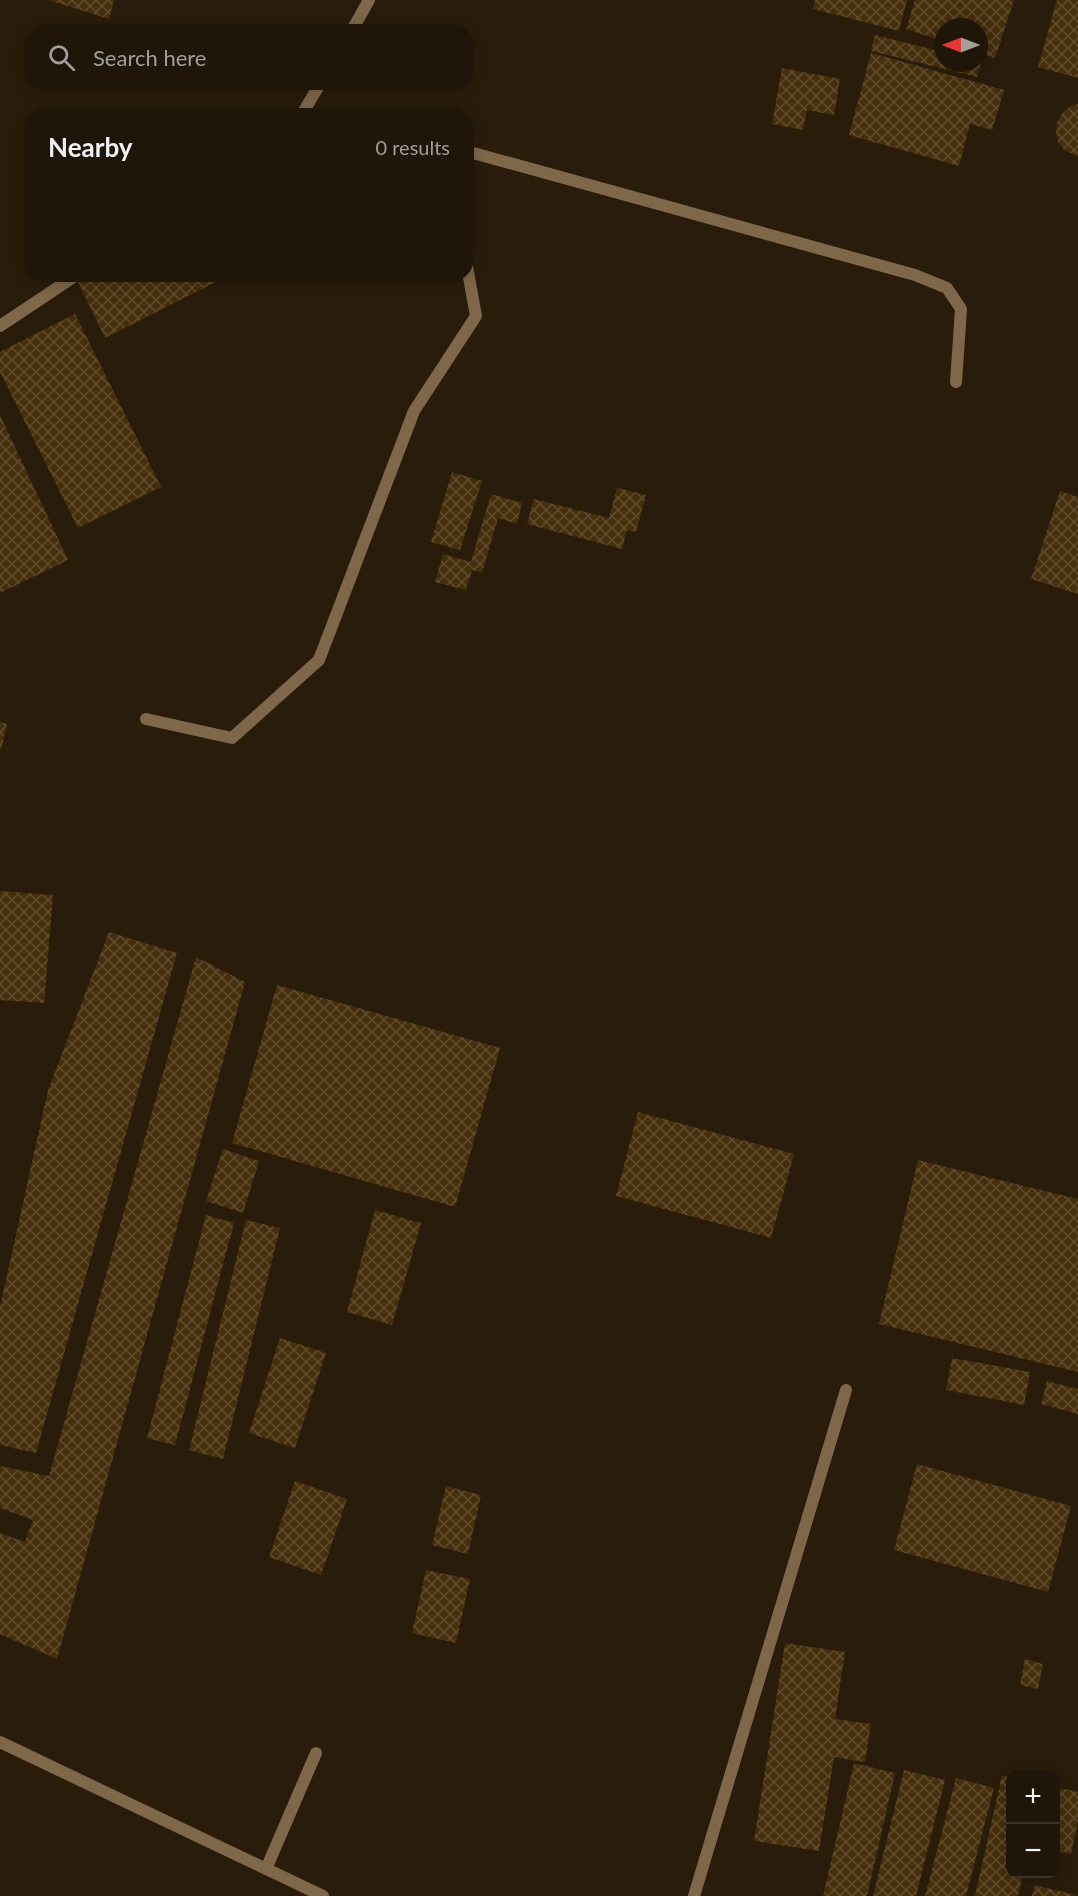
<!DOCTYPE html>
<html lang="en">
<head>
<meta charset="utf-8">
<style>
  :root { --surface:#1f1508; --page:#271e12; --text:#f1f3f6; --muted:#a19f9c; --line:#3c3429 }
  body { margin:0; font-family:Lato,sans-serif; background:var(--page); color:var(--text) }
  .controls { position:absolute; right:18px; bottom:18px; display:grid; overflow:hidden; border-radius:12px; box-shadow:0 3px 15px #0003 }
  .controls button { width:54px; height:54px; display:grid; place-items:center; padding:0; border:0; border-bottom:2px solid var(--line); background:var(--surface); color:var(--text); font:30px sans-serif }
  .compass { position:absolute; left:934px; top:18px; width:54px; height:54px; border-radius:50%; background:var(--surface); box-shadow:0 3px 15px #0003; rotate:270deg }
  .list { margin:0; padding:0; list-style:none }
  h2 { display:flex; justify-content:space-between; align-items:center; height:78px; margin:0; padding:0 24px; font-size:26px }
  h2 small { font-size:20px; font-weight:400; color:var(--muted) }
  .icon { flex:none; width:33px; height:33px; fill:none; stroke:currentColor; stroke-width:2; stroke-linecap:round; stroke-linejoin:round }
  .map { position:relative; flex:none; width:1078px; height:1896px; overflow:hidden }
  .search { position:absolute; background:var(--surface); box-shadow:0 3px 15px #0003; left:24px; top:24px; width:450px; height:66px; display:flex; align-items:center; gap:15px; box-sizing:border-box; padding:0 21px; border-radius:24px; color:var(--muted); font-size:22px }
  .panel { position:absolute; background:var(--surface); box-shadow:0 3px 15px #0003; left:24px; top:108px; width:450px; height:174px; border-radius:24px }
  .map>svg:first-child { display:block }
  .building { fill:url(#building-cross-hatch) }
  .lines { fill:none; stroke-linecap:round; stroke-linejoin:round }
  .service { stroke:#7e6849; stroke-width:12 }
</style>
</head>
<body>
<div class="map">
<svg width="1078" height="1896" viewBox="0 0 1078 1896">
  <defs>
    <pattern id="building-cross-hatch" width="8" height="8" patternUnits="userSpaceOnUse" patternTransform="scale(1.5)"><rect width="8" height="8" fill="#452f0c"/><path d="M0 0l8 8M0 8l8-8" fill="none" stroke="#604d2e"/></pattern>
  </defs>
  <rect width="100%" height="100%" fill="#291c0a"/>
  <path class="building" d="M48 0H114L109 19Z
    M815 0H907L899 31 813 9Z
    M915 0H1014L995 58 979 53V27H943V41L906 29Z
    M1057 0H1078V78L1038 67Z
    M875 35 943 52V63H981L977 77 871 51Z
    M871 53 1004 90 992 130 970 124 959 166 849 135Z
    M782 68 840 79 834 115 807 110 803 130 772 124Z
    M1078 104V156L1065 151 1058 142 1056 132 1057 122 1063 113 1071 106Z
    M92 274H232L105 338 78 282Z
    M75 314 161 487 78 528 0 372V352Z
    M0 415 68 560 0 593Z
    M452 472 482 481 460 550 431 542Z
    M617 488 646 495 636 532 627 530 622 549 527 524 534 499 609 518Z
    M1060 491 1078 497V594L1031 579Z
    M491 494 522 503 517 524 498 518 482 573 472 570 466 590 435 582 443 554 471 562Z
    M0 722 7 724 1 750H0Z
    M0 891 53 895 44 1003 0 1000Z
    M109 932 177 953 36 1453 0 1445V1307L48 1090Z
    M196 957 245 982 57 1659 0 1634V1533L25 1542 33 1520 0 1508V1466L49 1476Z
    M277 985 500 1048 455 1207 232 1143Z
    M638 1112 794 1154 771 1238 616 1196Z
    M223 1149 259 1161 243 1213 206 1201Z
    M918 1160 1078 1199V1372L879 1324Z
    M375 1210 421 1223 392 1325 347 1312Z
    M206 1215 234 1223 175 1445 147 1438Z
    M246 1220 280 1228 223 1459 189 1450Z
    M280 1338 326 1353 295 1448 249 1433Z
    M952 1358 1030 1372 1024 1405 946 1390Z
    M1047 1381 1078 1389V1414L1041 1404Z
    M917 1464 1071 1506 1048 1592 894 1550Z
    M295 1481 347 1499 321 1575 269 1557Z
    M446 1486 481 1495 468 1554 432 1545Z
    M426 1570 470 1579 456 1643 412 1633Z
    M785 1643 845 1652 835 1719 871 1724 865 1762 834 1757 819 1851 754 1841Z
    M1025 1659 1043 1664 1038 1689 1020 1685Z
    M854 1763 895 1773 867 1896H823Z
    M904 1770 945 1780 916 1896H873Z
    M1002 1775 1010 1777V1874H1023L1018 1896H975Z
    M956 1778 994 1788 966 1896H925Z
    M1056 1787 1078 1792V1820L1071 1854 1056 1851Z
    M1035 1885 1075 1895 1074 1896H1032Z"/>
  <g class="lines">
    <path class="service" d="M351 32 369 0
      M301 116 321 82
      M466 151 915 275 947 288 961 309 956 382
      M0 326 78 274
      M146 719 232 738 319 660 414 411 476 316 466 261
      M0 1742 323 1896
      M266 1869 316 1753
      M694 1896 846 1390"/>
  </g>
</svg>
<div class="controls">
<button>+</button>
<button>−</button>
</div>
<svg class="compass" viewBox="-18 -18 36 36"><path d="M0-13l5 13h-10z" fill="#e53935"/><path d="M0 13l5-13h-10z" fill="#a19f9c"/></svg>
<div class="search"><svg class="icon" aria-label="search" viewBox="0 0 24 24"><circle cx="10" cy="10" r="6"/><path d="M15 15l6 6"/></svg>Search here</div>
<section class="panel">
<h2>Nearby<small>0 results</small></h2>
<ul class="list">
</ul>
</section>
</div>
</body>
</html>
